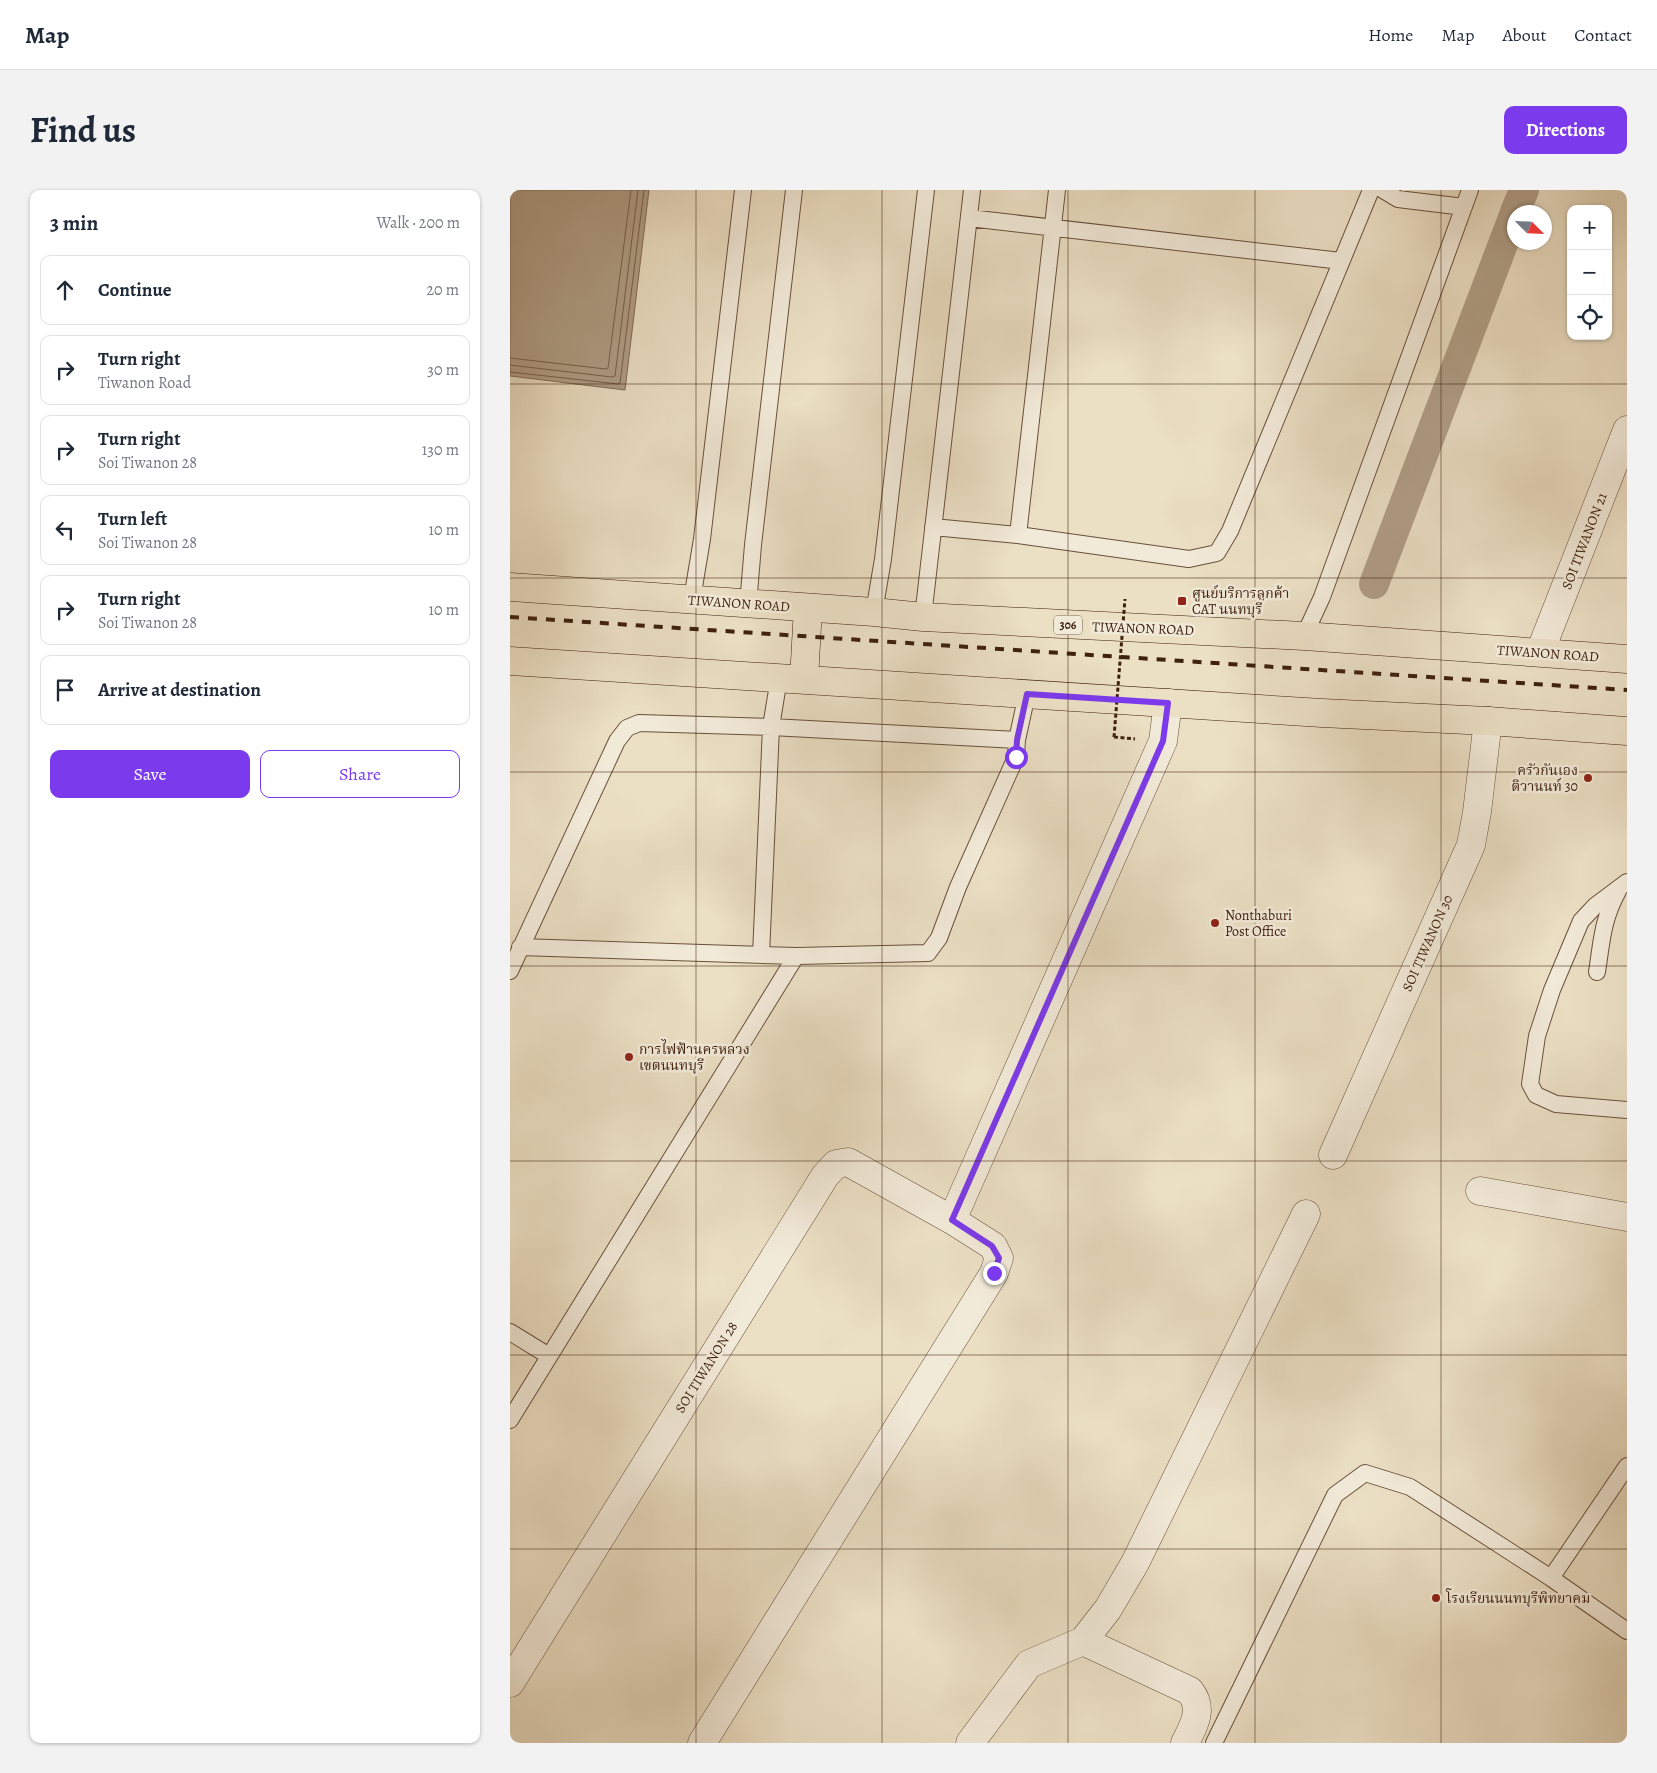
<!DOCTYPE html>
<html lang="en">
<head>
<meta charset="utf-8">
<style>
  :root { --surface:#fff; --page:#f2f2f3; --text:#1f2937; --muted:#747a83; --line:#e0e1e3; --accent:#7c3aed }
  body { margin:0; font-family:Alegreya,"Noto Serif Thai",serif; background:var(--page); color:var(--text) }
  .controls { position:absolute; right:15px; top:15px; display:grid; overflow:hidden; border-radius:10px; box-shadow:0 1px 4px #0004 }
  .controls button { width:45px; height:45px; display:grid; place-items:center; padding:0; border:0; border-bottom:1px solid var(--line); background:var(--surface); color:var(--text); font:25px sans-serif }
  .compass { position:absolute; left:997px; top:15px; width:45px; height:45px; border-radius:50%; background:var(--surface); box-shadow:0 1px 4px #0004; rotate:114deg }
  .stop { position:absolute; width:15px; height:15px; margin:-11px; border:4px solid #7c3aed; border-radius:50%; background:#fff }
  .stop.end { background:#7c3aed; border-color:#fff; box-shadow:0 1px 5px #0008 }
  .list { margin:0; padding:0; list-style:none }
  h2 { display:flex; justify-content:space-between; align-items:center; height:65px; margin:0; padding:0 20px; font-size:21px }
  h2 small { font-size:16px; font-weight:400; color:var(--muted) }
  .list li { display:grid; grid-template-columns:32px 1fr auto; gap:15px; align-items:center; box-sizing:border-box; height:70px; margin:0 10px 10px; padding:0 10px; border:1px solid var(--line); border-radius:10px }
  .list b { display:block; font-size:19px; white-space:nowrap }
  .list p { margin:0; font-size:16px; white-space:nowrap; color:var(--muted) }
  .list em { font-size:16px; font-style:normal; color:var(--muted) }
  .actions { display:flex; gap:10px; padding:15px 20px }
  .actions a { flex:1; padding:11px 0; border:1px solid var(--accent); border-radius:10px; text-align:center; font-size:18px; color:var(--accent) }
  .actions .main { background:var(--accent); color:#fff }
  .icon { flex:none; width:28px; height:28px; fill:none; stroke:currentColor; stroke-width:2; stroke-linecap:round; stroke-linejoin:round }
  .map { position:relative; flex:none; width:1117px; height:1553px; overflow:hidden; border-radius:10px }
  header { display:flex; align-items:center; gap:30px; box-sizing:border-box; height:70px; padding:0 25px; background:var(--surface); border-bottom:1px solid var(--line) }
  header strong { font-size:24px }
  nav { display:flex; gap:28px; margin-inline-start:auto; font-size:18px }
  .intro { display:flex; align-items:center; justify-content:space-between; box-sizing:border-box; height:120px; padding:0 30px }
  h1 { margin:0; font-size:35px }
  .button { padding:12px 22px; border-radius:10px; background:var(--accent); color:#fff; font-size:18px; font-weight:700 }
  main { display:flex; gap:30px; padding:0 30px }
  aside { flex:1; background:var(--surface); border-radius:10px; box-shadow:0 1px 4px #0004 }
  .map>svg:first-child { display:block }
  .water { fill:#b09e86; stroke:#826c56 }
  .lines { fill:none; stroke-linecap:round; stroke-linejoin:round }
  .shore { stroke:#77604a; stroke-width:1 }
  .canal { stroke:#b09e86; stroke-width:30 }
  .lane-casing { stroke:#69503c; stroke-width:18 }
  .street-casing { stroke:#69503c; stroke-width:29 }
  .primary-casing { stroke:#3e210e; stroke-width:29 }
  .path { stroke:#3e210e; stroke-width:3; stroke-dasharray:4 2.5; stroke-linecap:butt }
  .lane { stroke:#f2ead9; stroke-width:16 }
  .street { stroke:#f2ead9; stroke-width:28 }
  .primary { stroke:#ebdfc4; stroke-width:28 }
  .rail { stroke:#3e210e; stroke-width:4; stroke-dasharray:9 9; stroke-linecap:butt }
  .path-bridge { stroke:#3e210e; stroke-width:3; stroke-dasharray:4 2.5; stroke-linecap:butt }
  .route { stroke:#7c3aed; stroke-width:6 }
  .grid { fill:none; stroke:#3e210e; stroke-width:1; stroke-opacity:0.55 }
  .poi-dot { fill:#8f2418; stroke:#f2ead9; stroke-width:2 }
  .labels { text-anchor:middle; stroke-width:5; stroke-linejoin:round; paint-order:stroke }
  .shield { fill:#f2ead9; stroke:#745d4b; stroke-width:1 }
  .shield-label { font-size:12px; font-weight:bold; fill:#3e210e }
  .street-label { font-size:14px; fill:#3e210e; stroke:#f2ead9 }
  .poi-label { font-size:14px; fill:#3e210e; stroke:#f2ead9; text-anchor:start }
</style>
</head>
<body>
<header>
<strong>Map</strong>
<nav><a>Home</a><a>Map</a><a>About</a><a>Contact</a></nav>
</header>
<div class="intro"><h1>Find us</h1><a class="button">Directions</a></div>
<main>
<aside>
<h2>3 min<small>Walk · 200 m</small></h2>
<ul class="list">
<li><svg class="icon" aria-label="ahead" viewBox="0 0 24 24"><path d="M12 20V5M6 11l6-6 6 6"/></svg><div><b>Continue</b></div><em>20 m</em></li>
<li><svg class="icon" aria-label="right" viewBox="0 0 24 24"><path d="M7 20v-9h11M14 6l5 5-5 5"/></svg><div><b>Turn right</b><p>Tiwanon Road</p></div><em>30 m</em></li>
<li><svg class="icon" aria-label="right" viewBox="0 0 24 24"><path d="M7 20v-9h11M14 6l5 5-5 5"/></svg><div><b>Turn right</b><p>Soi Tiwanon 28</p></div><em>130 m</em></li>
<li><svg class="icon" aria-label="left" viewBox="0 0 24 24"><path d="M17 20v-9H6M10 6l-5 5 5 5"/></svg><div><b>Turn left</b><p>Soi Tiwanon 28</p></div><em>10 m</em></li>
<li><svg class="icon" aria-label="right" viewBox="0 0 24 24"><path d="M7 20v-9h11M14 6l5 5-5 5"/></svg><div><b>Turn right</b><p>Soi Tiwanon 28</p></div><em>10 m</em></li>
<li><svg class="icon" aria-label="arrive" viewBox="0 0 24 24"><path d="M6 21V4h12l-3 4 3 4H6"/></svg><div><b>Arrive at destination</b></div></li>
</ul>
<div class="actions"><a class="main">Save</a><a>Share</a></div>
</aside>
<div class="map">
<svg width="1117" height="1553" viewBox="0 0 1117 1553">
  <rect width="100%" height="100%" fill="#ebdfc4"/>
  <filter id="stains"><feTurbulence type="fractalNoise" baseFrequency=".004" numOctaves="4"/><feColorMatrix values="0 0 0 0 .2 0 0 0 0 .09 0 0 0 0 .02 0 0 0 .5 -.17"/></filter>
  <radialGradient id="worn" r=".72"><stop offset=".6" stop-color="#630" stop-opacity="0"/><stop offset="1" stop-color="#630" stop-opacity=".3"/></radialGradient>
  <path class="water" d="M0 0H139L115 200 0 186Z"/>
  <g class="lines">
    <path class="shore" d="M0 168 96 179 98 178 121 0
      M0 175 102 187 105 186 128 0
      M0 182 108 194 110 193 134 0"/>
    <path class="canal" d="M1005 22 1014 0
      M864 394 1004 25"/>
    <g class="lane-casing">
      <path id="lane" d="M873 0 888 9 954 17
        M459 28 831 71
        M423 337 508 345 679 369 707 363 720 341 861 0
        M508 345 547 0
        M182 409 192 349 233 0
        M238 415 243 355 284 0
        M364 422 373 369 416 0
        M413 427 462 0
        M794 446 812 407 960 0
        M1117 692 1085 716 1071 731 1042 800 1027 846 1020 894 1026 905 1046 914 1117 920
        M10 757 286 766 418 763 429 748 448 697 506 567 507 550 517 504
        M251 765 261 537 269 488
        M0 781 107 551 117 538 129 533 261 537 507 550
        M1087 782C1092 750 1092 731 1108 701
        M0 1142 39 1166
        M0 1230 286 766
        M1041 1388 1117 1276
        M704 1553 825 1305 855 1283 900 1297 1041 1388 1117 1441"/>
    </g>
    <g class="street-casing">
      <path id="street" d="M1030 462 1117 240
        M823 965 961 655 967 622 978 531
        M970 1001 1117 1027
        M442 1030 653 551 658 513
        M573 1451 680 1501C694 1519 684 1535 675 1553
        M0 1493 315 986 326 974 338 972 442 1030 483 1056 489 1068 484 1083 192 1553
        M460 1553 519 1474 573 1451 598 1419 625 1373 796 1024"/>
    </g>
    <g class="primary-casing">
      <path id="primary" d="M0 397 364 422 413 427 794 446 1117 469
        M0 471 812 523 978 531 1117 541
        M294 489 298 418"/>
    </g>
    <path class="path" d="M604 547 625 549"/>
    <use href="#lane" class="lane"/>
    <use href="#street" class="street"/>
    <use href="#primary" class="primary"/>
    <path class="rail" d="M0 427 1117 500"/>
    <path class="path-bridge" d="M604 547 615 409"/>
  </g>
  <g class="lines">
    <path class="route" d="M484 1083 489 1068 482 1056 442 1030 653 551 658 513 517 504 507 550 506 567"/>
  </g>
  <path class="grid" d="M186 0V1553M372 0V1553M558 0V1553M745 0V1553M931 0V1553M0 194H1117M0 388H1117M0 582H1117M0 776H1117M0 971H1117M0 1165H1117M0 1359H1117"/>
  <g class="poi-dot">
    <rect x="667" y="406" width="10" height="10" rx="2.5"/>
    <circle cx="1078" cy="588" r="5"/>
    <circle cx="705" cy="733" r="5"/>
    <circle cx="119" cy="867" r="5"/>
    <circle cx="926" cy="1408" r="5"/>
  </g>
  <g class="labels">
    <rect class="shield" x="544" y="425.5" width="28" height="19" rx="4"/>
    <g class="shield-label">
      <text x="558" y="439">306</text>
    </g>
    <g class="street-label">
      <text transform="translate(1074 351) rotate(-69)" y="5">SOI TIWANON 21</text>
      <text transform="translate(229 413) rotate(4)" y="5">TIWANON ROAD</text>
      <text transform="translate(633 438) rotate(2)" y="5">TIWANON ROAD</text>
      <text transform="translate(1038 463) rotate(4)" y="5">TIWANON ROAD</text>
      <text transform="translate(917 753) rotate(-66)" y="5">SOI TIWANON 30</text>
      <text transform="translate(196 1177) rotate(-58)" y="5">SOI TIWANON 28</text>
    </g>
    <g class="poi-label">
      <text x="682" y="408">ศูนย์บริการลูกค้า<tspan x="682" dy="16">CAT นนทบุรี</tspan></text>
      <text x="1068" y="585" text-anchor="end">ครัวกันเอง<tspan x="1068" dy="16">ติวานนท์ 30</tspan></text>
      <text x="715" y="730">Nonthaburi<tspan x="715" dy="16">Post Office</tspan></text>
      <text x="129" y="864">การไฟฟ้านครหลวง<tspan x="129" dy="16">เขตนนทบุรี</tspan></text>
      <text x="936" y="1413">โรงเรียนนนทบุรีพิทยาคม</text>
    </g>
  </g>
  <rect width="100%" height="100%" filter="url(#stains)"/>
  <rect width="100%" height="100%" fill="url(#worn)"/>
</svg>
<div class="controls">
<button>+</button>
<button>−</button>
<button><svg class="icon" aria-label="locate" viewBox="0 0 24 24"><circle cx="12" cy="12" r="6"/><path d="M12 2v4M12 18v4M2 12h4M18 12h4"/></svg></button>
</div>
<svg class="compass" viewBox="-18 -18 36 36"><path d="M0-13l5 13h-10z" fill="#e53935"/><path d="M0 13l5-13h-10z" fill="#747a83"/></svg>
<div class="stop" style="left:506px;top:567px"></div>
<div class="stop end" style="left:484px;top:1083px"></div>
</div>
</main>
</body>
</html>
